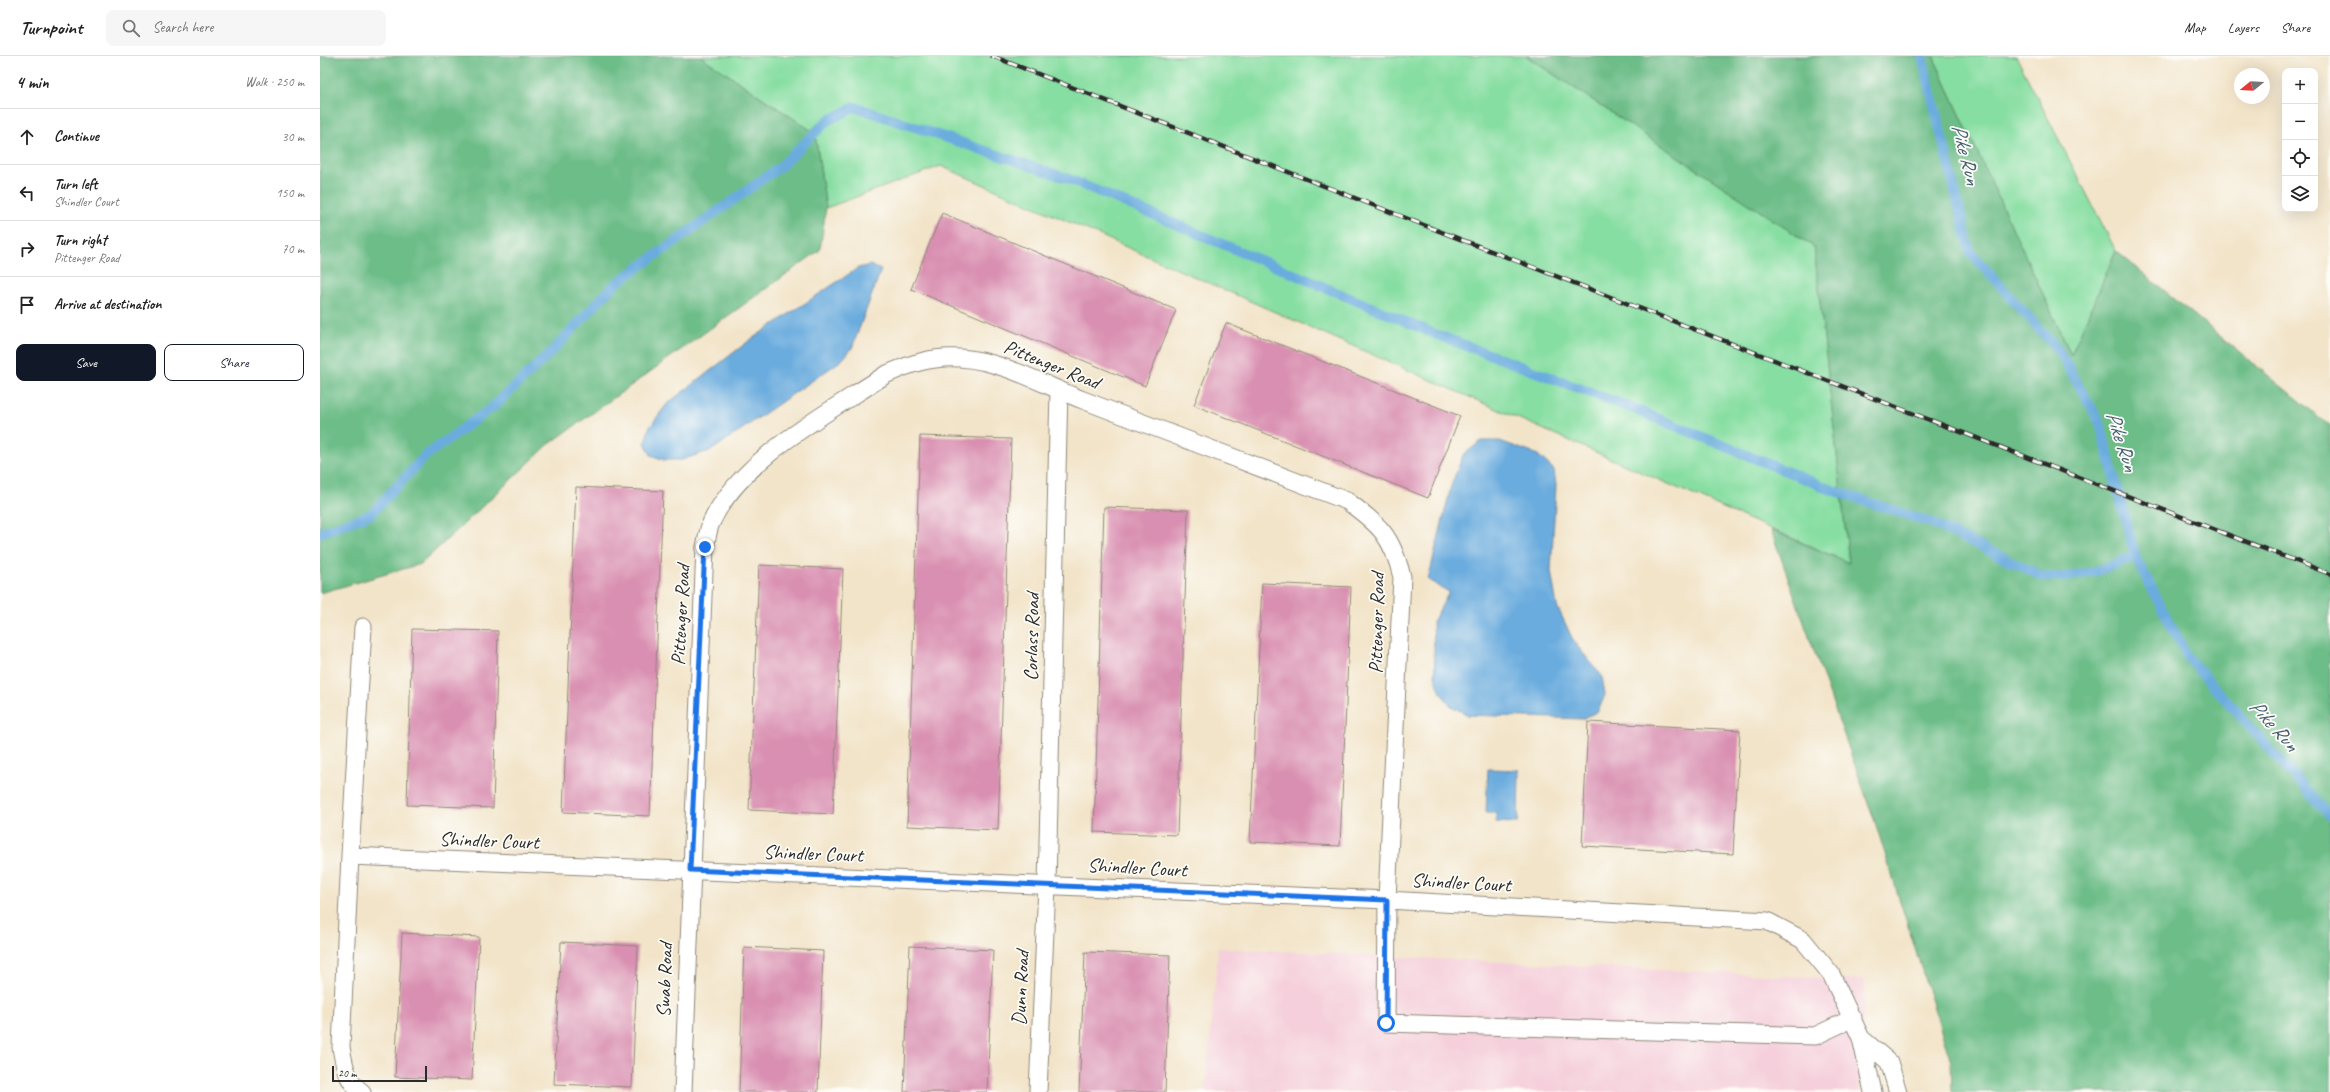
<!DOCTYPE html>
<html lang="en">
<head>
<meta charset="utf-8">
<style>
  :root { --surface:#fff; --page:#f6f6f6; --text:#222; --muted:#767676; --line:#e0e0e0; --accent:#111827 }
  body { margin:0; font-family:Caveat,sans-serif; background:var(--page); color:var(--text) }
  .controls { position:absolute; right:12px; top:12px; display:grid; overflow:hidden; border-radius:8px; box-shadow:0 4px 16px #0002 }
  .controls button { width:36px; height:36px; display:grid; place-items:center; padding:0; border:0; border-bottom:1px solid var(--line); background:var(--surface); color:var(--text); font:20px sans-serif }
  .compass { position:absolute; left:1914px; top:12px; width:36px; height:36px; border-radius:50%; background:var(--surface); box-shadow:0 4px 16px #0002; rotate:252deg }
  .scale { position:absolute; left:12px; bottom:10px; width:95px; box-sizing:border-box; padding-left:4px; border:2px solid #2b2b2b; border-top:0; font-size:11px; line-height:14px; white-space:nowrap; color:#2b2b2b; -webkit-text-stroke:3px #fdfcf7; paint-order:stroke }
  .stop { position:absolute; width:12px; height:12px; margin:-9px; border:3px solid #1a73e8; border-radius:50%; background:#fff }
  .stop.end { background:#1a73e8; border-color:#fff; box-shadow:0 1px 4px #0008 }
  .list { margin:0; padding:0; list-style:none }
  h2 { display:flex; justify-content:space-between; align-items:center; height:52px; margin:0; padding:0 16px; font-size:17px }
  h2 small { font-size:13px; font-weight:400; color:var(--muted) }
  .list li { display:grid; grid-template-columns:26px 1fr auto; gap:12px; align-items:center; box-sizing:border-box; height:56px; padding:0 16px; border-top:1px solid var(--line) }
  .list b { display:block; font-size:15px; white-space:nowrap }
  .list p { margin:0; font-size:13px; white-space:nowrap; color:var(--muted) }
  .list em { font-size:13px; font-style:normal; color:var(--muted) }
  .actions { display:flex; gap:8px; padding:12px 16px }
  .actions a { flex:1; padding:9px 0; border:1px solid var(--accent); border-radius:8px; text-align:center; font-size:14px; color:var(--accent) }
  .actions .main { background:var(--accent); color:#fff }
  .icon { flex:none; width:22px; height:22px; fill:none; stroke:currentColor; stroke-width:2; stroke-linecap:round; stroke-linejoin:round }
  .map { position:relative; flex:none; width:2010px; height:1036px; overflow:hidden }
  header { display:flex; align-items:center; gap:24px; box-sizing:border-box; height:56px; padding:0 20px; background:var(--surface); border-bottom:1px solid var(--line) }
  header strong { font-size:19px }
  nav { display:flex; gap:22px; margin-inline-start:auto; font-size:14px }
  .search { width:280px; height:36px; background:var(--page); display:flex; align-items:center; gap:10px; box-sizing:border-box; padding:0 14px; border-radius:8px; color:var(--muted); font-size:15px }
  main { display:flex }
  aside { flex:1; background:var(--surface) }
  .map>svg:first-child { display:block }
  .built { fill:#f5cfdb }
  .green { fill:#87dea2; stroke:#598466 }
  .forest { fill:#6dbd88; stroke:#4c745a }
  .water { fill:#6bacde; stroke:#4b6c84 }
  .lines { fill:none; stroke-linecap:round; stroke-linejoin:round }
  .stream { stroke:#6bacde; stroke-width:10 }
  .building { fill:#d98fb1 }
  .service-casing { stroke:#8e887a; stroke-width:19 }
  .service { stroke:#fff; stroke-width:17 }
  .rail-casing { stroke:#2b2b2b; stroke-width:4.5 }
  .rail { stroke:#fdfcf7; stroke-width:3; stroke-dasharray:9; stroke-linecap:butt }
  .route { stroke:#1a73e8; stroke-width:5 }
  .labels { text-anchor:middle; stroke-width:3.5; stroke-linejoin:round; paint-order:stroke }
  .street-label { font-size:20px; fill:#2b2b2b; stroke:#fdfcf7 }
  .water-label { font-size:21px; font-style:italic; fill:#455f73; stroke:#fdfcf7 }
</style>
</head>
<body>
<header>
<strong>Turnpoint</strong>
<div class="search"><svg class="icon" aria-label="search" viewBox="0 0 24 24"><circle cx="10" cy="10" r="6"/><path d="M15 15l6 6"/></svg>Search here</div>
<nav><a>Map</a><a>Layers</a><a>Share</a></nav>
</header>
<main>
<aside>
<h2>4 min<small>Walk · 250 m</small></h2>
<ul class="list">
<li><svg class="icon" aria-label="ahead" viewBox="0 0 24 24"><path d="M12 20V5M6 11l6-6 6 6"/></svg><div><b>Continue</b></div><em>30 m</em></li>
<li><svg class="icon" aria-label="left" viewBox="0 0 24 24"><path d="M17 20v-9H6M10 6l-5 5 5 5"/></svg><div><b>Turn left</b><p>Shindler Court</p></div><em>150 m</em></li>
<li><svg class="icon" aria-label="right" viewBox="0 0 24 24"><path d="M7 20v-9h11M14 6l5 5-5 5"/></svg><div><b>Turn right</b><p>Pittenger Road</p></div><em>70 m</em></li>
<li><svg class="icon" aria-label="arrive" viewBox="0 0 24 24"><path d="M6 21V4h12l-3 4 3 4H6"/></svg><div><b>Arrive at destination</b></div></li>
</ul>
<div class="actions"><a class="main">Save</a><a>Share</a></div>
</aside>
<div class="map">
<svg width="2010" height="1036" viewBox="0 0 2010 1036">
  <rect width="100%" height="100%" fill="#fdfcf7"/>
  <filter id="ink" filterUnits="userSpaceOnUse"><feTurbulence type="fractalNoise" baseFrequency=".025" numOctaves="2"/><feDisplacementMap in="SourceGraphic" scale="8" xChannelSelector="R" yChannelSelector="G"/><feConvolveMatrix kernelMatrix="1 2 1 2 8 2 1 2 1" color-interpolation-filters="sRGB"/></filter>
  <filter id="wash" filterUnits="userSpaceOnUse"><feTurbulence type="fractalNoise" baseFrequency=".012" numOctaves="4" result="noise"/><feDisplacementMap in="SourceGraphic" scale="16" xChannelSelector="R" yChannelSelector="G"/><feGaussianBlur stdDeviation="0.9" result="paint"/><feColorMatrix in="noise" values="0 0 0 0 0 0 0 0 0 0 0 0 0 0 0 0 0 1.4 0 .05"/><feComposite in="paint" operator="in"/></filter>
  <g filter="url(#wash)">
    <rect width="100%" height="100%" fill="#f2e4c9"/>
    <path class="built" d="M898 892 1545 924 1539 1036H885Z"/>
    <path class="green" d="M380 0H1206L1494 191 1529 507 621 110 506 152 495 77Z
      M1613 0H1696L1796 195 1751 299Z"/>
    <path class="forest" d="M0 0H380L495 77 506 152 500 194 228 389 101 508 0 537Z
      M1206 0H1613L1751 299 1796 195 2010 370V1036H1632L1631 1006 1555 766 1451 474 1529 507 1494 191Z"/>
    <path class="water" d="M550 209 561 214 532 292 522 304 392 394 362 404H344L331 399 325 387 329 372 347 348 430 284 538 212Z
      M1161 385H1180L1218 399 1234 414 1236 429 1231 515 1237 550 1254 586 1282 620 1285 639 1278 655 1263 663 1148 659 1131 650 1121 637 1115 621 1113 566 1129 536 1108 524 1131 430 1143 399Z
      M1168 713 1199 714 1198 767 1176 766V757H1166Z"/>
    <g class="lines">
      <path class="stream" d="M1602 0 1650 196 1739 295 1780 367 1815 500 1868 602 2010 760
        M0 477 51 458 105 400 174 350 230 297 295 228 461 110 507 65 535 51 749 123 1115 278 1314 353 1512 434 1612 467 1724 521H1745L1777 515 1815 500"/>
    </g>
    <g id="blocks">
      <path class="building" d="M622 157 856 254 825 330 591 233Z
        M906 267 1140 360 1108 442 874 349Z
        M600 380 691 383 678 774 587 770Z
        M256 431 343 435 330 760 243 756Z
        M784 451 868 454 857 779 774 776Z
        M439 509 523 513 513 758 429 754Z
        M942 527 1031 531 1020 790 930 786Z
        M92 573 178 575 173 752 87 749Z
        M1268 666 1420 674 1413 798 1262 790Z
        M82 877 159 881 152 1024 75 1021Z
        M241 886 318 890 312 1031 234 1028Z
        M590 890 673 894 667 1036H584Z
        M424 891 503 895 498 1036H419Z
        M765 896 850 899 845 1036H759Z"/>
    </g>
  </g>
  <g filter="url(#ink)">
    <use href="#blocks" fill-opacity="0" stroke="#8e887a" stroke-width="1"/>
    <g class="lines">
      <g class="service-casing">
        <path id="service" d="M30 800 1067 844 1447 865 1483 884 1511 918 1541 982 1553 1036
          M1541 982 1569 1006 1578 1036
          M42 1036C26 1025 24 1008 21 991L30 800 43 571
          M363 1036 385 491C387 483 388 474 391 467 419 404 508 357 565 319 589 308 613 300 640 302 683 305 724 329 763 344 851 378 939 411 1027 445 1060 469 1072 480 1082 521L1067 844 1066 967 1495 980 1533 962
          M718 1036 727 829 739 334"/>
      </g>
      <use href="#service" class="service"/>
      <g class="rail-casing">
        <path id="rail" d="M672 0 1119 175 2010 518"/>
      </g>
      <use href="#rail" class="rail"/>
    </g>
  </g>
  <g class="lines" filter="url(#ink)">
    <path class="route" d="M385 491 370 814 1067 844 1066 967"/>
  </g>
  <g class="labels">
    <g class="street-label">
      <text transform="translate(732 308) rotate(22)" y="7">Pittenger Road</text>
      <text transform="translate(360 559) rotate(-87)" y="7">Pittenger Road</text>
      <text transform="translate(1056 567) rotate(-89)" y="7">Pittenger Road</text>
      <text transform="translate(711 581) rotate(-89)" y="7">Corlass Road</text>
      <text transform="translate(169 784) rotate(2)" y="7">Shindler Court</text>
      <text transform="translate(493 797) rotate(2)" y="7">Shindler Court</text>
      <text transform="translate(817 811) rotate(3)" y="7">Shindler Court</text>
      <text transform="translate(1141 826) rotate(3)" y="7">Shindler Court</text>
      <text transform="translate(344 924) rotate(-88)" y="7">Swab Road</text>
      <text transform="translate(700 932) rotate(-87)" y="7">Dunn Road</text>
    </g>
    <g class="water-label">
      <text transform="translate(1646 98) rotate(76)" y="7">Pike Run</text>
      <text transform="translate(1802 385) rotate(72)" y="7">Pike Run</text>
      <text transform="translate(1954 669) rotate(48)" y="7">Pike Run</text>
    </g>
  </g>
</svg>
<div class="controls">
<button>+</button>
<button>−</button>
<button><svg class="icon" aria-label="locate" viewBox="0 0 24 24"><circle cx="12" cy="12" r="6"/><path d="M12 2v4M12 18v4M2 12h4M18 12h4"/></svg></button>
<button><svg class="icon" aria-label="layers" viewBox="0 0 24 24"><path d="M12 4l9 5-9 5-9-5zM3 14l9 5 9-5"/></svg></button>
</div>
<svg class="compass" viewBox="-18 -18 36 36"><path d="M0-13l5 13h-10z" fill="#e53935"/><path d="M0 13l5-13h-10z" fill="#767676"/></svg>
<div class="scale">20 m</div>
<div class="stop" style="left:1066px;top:967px"></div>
<div class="stop end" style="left:385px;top:491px"></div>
</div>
</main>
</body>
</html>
